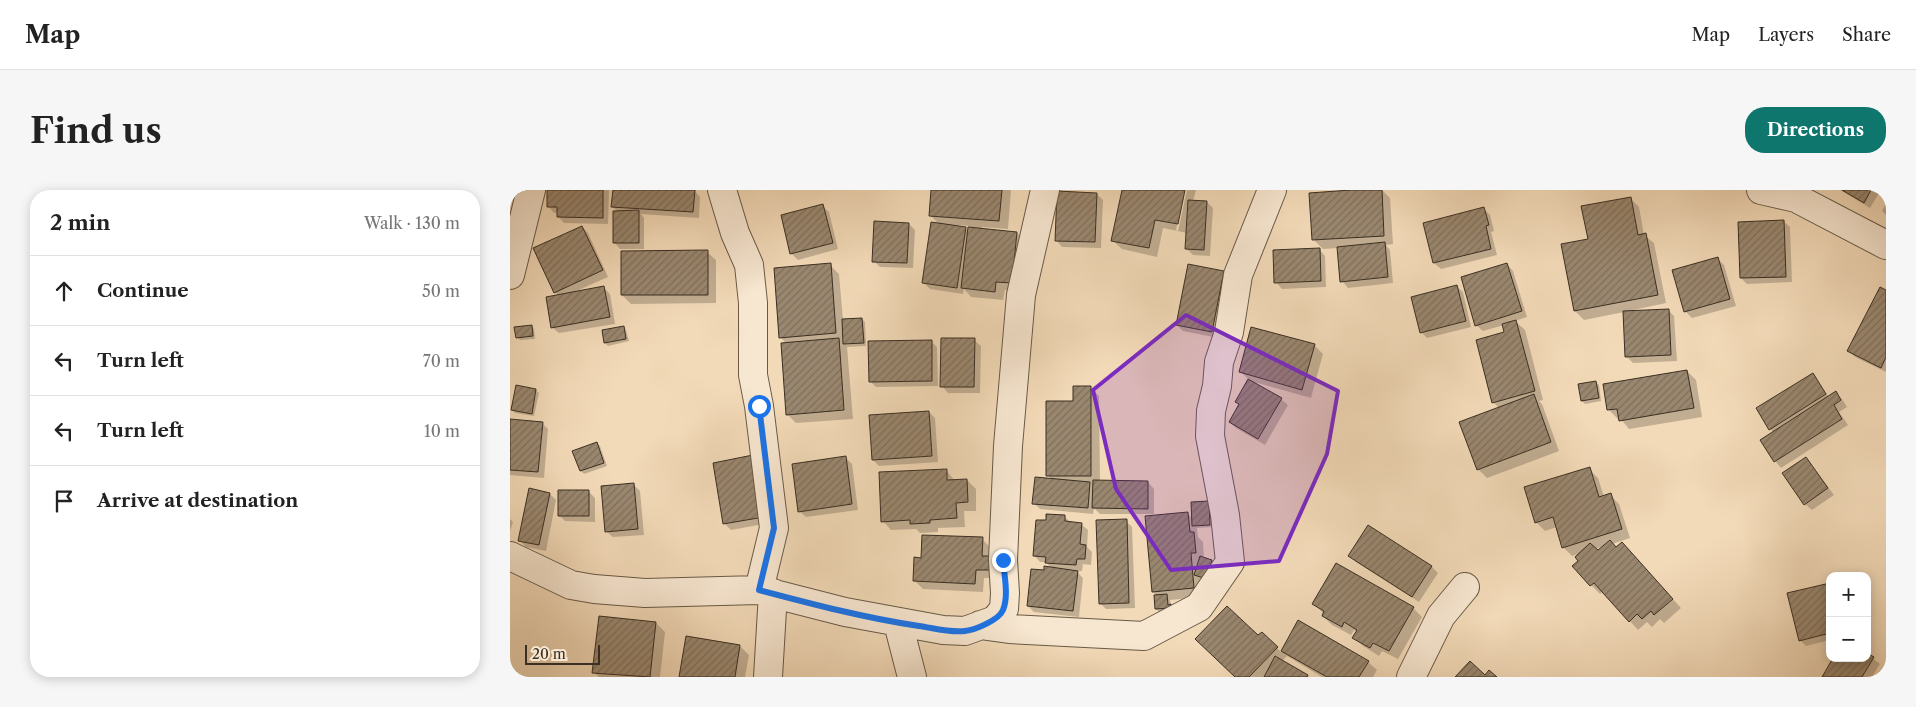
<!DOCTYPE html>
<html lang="en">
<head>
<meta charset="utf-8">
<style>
  :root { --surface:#fff; --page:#f6f6f6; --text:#222; --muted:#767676; --line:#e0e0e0; --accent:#0f766e }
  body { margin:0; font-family:"Libre Caslon Text",serif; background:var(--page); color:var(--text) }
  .controls { position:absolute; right:15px; bottom:15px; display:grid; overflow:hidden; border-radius:10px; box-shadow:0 2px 12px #0003 }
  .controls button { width:45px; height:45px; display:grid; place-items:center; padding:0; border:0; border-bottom:1px solid var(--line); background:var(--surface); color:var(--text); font:25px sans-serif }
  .scale { position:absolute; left:15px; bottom:12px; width:75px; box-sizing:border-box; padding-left:5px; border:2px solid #3a2f22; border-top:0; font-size:14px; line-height:18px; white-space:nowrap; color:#3a2f22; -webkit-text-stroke:4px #f7e6d0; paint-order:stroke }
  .stop { position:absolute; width:15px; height:15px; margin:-11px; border:4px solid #1a73e8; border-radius:50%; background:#fff }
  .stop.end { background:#1a73e8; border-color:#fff; box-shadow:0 1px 5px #0008 }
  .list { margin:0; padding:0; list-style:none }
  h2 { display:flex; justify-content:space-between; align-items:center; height:65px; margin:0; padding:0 20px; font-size:21px }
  h2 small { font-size:16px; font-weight:400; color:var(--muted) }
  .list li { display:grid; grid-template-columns:32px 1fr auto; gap:15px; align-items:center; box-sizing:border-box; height:70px; padding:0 20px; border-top:1px solid var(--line) }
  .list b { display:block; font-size:19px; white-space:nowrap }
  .list em { font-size:16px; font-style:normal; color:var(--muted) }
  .icon { flex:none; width:28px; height:28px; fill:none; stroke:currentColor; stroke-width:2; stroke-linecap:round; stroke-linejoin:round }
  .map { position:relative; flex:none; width:1376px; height:487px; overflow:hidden; border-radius:20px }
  header { display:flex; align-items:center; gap:30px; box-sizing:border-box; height:70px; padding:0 25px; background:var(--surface); border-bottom:1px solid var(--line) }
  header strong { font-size:24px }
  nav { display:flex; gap:28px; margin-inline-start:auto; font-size:18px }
  .intro { display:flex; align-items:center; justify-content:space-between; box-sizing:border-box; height:120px; padding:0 30px }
  h1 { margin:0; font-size:35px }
  .button { padding:12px 22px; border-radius:20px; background:var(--accent); color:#fff; font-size:18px; font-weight:700 }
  main { display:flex; gap:30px; padding:0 30px }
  aside { flex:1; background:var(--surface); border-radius:20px; box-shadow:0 2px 12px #0003 }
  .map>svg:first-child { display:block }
  .shadow { fill:#0003; fill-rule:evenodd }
  .building { fill:url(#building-hatch); stroke:#3a2f22 }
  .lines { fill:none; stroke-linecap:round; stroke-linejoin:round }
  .minor-casing { stroke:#685a47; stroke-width:30 }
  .minor { stroke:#f7e6d0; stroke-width:28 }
  .route { stroke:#1a73e8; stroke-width:6 }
  .marked { fill:#7b2cbf; fill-opacity:0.2; stroke:#7b2cbf; stroke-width:4; stroke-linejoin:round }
</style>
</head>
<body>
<header>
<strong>Map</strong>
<nav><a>Map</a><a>Layers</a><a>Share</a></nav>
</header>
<div class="intro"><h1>Find us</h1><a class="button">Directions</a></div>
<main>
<aside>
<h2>2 min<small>Walk · 130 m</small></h2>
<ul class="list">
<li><svg class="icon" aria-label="ahead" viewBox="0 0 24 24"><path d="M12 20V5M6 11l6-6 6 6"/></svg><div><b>Continue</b></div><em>50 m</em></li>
<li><svg class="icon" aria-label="left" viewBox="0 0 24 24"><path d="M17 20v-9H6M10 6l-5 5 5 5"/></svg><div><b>Turn left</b></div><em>70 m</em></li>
<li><svg class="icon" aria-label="left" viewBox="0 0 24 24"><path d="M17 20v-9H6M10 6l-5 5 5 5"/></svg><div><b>Turn left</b></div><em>10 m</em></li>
<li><svg class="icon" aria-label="arrive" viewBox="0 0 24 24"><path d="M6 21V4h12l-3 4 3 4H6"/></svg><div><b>Arrive at destination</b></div></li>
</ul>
</aside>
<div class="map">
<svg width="1376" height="487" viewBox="0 0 1376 487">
  <defs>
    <pattern id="building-hatch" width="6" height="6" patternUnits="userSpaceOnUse" patternTransform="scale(1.25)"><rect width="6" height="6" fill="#9a876f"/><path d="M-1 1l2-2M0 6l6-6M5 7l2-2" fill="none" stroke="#7f6f5b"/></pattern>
  </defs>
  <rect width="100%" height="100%" fill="#f2d9b7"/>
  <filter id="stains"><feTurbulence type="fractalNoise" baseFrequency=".004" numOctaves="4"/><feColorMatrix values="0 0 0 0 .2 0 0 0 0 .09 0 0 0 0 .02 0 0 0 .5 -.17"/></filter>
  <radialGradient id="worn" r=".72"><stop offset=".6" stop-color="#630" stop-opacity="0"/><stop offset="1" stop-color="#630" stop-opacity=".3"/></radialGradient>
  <path class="shadow" d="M39 0H99L98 34 54 33 48 26V23H44L38 16Z
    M104 0H184L190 7 189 28 131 24 134 28V59H110L104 52 108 22 103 17Z
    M422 0H501L498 39 472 37V39L507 43 516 52 510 102 495 100 493 110 461 107 454 99 453 104 420 99 413 92 430 35 420 25ZM449 35 459 36V41L456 39 448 37Z
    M613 0H674L666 40 668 41 677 0H686L683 11 697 12 703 18 700 66 683 65 676 58 677 43 653 38 647 67 612 59 603 51Z
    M860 0H872L880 8 883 54 876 55 880 60 883 93 838 98 832 91 828 58 813 59 804 50Z
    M1330 0H1371L1360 18Z
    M587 4 593 10 591 58 552 57 546 50Z
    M1120 8 1129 17 1134 45 1144 53 1156 113 1119 121V122L1158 120 1164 126 1167 171 1123 173 1117 167 1114 122 1074 130 1065 121 1079 50Z
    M1376 13V25L1372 21Z
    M312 16 319 22 328 59 288 70 282 64 272 26Z
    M974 19 980 25 984 41 981 42 987 65 931 79 924 73 915 34Z
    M1273 31 1280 37 1282 92 1237 94 1231 88Z
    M399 34 405 40 403 78 370 77 364 71Z
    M72 37 78 43 98 87 64 102 94 98 100 104 105 134 49 143 42 137 49 106 45 102Z
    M809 59 815 66 816 97 772 99 766 92Z
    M197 62 206 70V113L121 114 112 105Z
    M1208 69 1214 75 1226 116 1182 128 1175 121Z
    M997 74 1003 81 1017 127 1005 131 1015 140 1033 210 1029 211 1032 214 1049 261 977 288 968 279 989 218 983 212 996 143 994 135 973 141 966 135Z
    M320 75 329 84 333 130 352 129 355 132 356 156 337 157 343 229 286 233 277 224V154L270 147Z
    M713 82 719 89 708 148 673 141 667 135Z
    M946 96 953 102 961 137 917 148 911 142Z
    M1376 101V182L1345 167 1339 161Z
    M21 136 24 139 25 149 10 150 7 147Z
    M113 137 116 140 119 151 98 156 95 153 93 141Z
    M464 150 471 156 470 203H438L432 196Z
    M421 151 427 157 428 196 366 197 360 191Z
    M804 155 813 164 801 208 744 192 771 209 778 215 755 255 726 238 720 232 730 215 726 212 739 190 731 182Z
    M1177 181 1186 190 1192 227 1119 239 1110 228 1108 229 1099 220Z
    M1303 185 1319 207 1326 203 1332 209 1337 217 1329 222 1338 235 1271 278 1265 271 1264 243 1260 239Z
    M1086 193 1089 195 1091 211 1075 214 1072 211 1070 195Z
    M580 197 589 206 590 291 638 292 644 299V324H590L584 318 583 324 530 319 524 313 542 290 538 285 564 212Z
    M26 200 29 203 24 226 5 223 2 220Z
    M419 222 425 228 428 272 369 276 363 270Z
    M0 230 32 233 38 239 34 288 0 285Z
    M87 253 90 256 97 276 74 284 71 281 64 261Z
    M335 267 342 274 348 320 296 327 289 321Z
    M1296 268 1324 305 1302 320 1295 314Z
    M204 274 259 333 221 340 215 334Z
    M1079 279 1088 288 1094 307 1100 305 1109 314 1120 348 1102 354 1107 358 1121 363 1171 418 1154 433 1150 429 1142 437 1137 432 1128 440 1093 401 1090 404 1081 395 1070 371 1071 363 1062 366 1053 357 1047 337 1035 341 1026 332ZM1094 356 1088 362 1085 359Z
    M436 280 445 291 457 290 466 299V321H454L455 337 428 338V342L410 343 406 339 381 340 373 331Z
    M123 294 130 301 134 345 103 347 96 341Z
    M79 302 85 308V332L55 331 49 325Z
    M40 304 46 310 36 361 16 357 10 351Z
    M682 313 701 315 702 337 687 338 688 347 693 352 694 369 702 371 705 374 700 391 691 389 692 407 660 410 661 416 664 420 649 422 646 419 647 406 643 402 678 324 683 329Z
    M555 327 561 333 571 334 578 340 577 357 582 362 581 375 573 374 572 381H566L573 388 569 427 524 422 518 416 535 382 542 379 536 372H530L524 365 537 332Z
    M0 329 3 332 0 341Z
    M616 331 622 337 625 418 596 419 590 413Z
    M858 336 922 377 928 383 909 412 846 372 840 365Z
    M472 349 481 358 489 388H474L473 402 413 399 404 390 412 369Z
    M1320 394V450L1296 456 1290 450Z
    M804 414 903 418 912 427 888 469 872 461 869 466 853 456 844 447 847 442 844 440 841 445 822 435 813 426 814 424Z
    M789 432 858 472 867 480 863 487H812L777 466 772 471 799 487H727L748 447 752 443 771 462Z
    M146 433 155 442 150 487H89L84 482Z
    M230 456 239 465 235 487H170Z
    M1357 464 1370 474 1362 487H1314L1357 468Z"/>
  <path class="building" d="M37 0H93V28L47 27V17H37Z
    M103 0H185L183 22 101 17Z
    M421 0H492L489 31 419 26Z
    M612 0H675L668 34 645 30 639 58 601 51Z
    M841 0H872L874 46 802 50 799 3Z
    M1332 0H1361L1354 13Z
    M547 1 587 3 585 52 545 51Z
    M1121 7 1128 45 1136 43 1148 105 1064 121 1051 54 1078 49 1071 16Z
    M678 10 697 11 694 60 675 59Z
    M313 14 323 53 280 64 271 25Z
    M974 17 979 35 976 36 981 59 923 73 913 33Z
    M129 20V53H103V21Z
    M1274 30 1276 87 1230 88 1228 32Z
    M364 31 399 33 397 73 362 72Z
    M421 32 456 37 447 98 412 93Z
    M72 36 93 80 44 103 23 58Z
    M458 37 507 42 502 93 486 92 485 102 451 98Z
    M875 52 878 87 830 92 827 57Z
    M810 58 811 91 764 93 763 60Z
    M198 60V105H111V61Z
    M1208 67 1220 109 1174 122 1162 80Z
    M321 73 326 143 269 148 264 78Z
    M997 73 1012 121 965 136 951 87Z
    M678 74 714 81 702 142 666 135Z
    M947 95 956 131 910 143 901 107Z
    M94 96 100 127 41 138 36 107Z
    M1370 97 1376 100V167L1371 178 1337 161Z
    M1159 119 1161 165 1115 167 1113 121Z
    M352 128 354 153 333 154 332 129Z
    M1006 130 1025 201 982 213 966 150 994 142 992 134Z
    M22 135 23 146 6 148 4 137Z
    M114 136 116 149 94 153 92 140Z
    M741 137 805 154 792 200 729 182Z
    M329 148 334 220 276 225 271 153Z
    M431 148H465L464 197H430Z
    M422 150V191L359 192 358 151Z
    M1177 180 1184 218 1109 231 1107 219 1097 220 1093 194Z
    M1303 183 1316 204 1259 240 1246 218Z
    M738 189 772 208 748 249 719 232 729 214 725 212Z
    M1086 191 1089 208 1071 211 1068 194Z
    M6 195 26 199 22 224 1 220Z
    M563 196H581V286H536V211H563Z
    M1326 201 1331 210 1324 215 1332 229 1264 272 1250 250Z
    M1024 204 1041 252 967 280 949 232Z
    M419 221 422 266 362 270 359 225Z
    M0 229 33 232 28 282 0 280Z
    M87 252 94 273 70 281 62 261Z
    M243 265 254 327 213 334 203 273Z
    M336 266 342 314 288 322 282 274Z
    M1296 267 1318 298 1294 315 1272 283Z
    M1080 277 1089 307 1101 303 1112 339 1052 358 1043 327 1025 333 1014 297Z
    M437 279V290L457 289 458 312 446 313 447 328 420 330V333L400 334V330L371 332 369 282Z
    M525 287 580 292 578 318 522 314Z
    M583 290 638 291V319L582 318Z
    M124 293 128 339 95 342 91 296Z
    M19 298 40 303 29 355 8 351Z
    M48 300H79V326H48Z
    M699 311 700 335 682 336 681 312Z
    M678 322 680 342H684L686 363H681L684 398 642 402 635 326Z
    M536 324 555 325V331L572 333 570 354 576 355 575 369H567L566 375 535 373 536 367 523 366 526 330H536Z
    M617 329 619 413 589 414 586 330Z
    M858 335 922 376 902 407 838 366Z
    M412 345 473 347 472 366H481L480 380H466L465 394 403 391 404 367 411 368Z
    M1100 350 1106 357 1112 352 1163 409 1144 425 1141 421 1132 429 1127 424 1119 432 1084 393 1080 396 1062 376 1068 371 1065 367 1080 353 1088 360Z
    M690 366 702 370 697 389 684 385Z
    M826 373 904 417 879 461 863 453 860 458 842 448 847 440 834 432 832 437 812 426 814 421 802 414Z
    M534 376 568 381 563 421 517 416 521 379 534 380Z
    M1320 393V443L1289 451 1277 403Z
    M657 404 658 415 661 414V418L645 419 644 405Z
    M717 416 748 445 752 442 768 457 739 487H725L685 449Z
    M89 426 146 432 140 487 82 483Z
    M788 430 859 471 849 487H817L771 461Z
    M176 446 230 455 225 487H169Z
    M1357 463 1364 467 1352 487H1312L1323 468H1357Z
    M765 466 798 485 797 487H754Z
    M960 471 975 485 979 480 987 487H945Z"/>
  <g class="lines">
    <g class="minor-casing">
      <path id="minor" d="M212 0 225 43 239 75 243 113V185L249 216 264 338 249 400
        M1251 0 1286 8 1376 55
        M0 85 21 0
        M0 366 61 395 84 399 135 403 249 400 335 422 433 440 455 441 485 430 494 419 495 403 493 370 498 256 511 105 535 0
        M388 433 402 487
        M470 435 499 439 634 446 689 417 720 372 715 325 700 246 701 221 707 196 709 172 719 142 728 85 762 0
        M258 487 263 403
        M901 487 931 426 955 397"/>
    </g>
    <use href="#minor" class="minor"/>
  </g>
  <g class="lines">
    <path class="route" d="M249 216 264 338 249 400C302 414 355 428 409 436 423 438 440 443 455 441 465 440 489 430 493 420 499 406 494 384 493 370"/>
  </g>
  <path class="marked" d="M676 125 828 201 817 264 769 371 661 380 606 299 583 200Z"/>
  <rect width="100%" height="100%" filter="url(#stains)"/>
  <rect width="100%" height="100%" fill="url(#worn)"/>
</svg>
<div class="controls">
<button>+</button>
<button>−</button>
</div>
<div class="scale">20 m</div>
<div class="stop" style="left:249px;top:216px"></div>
<div class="stop end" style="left:493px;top:370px"></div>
</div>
</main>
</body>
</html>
